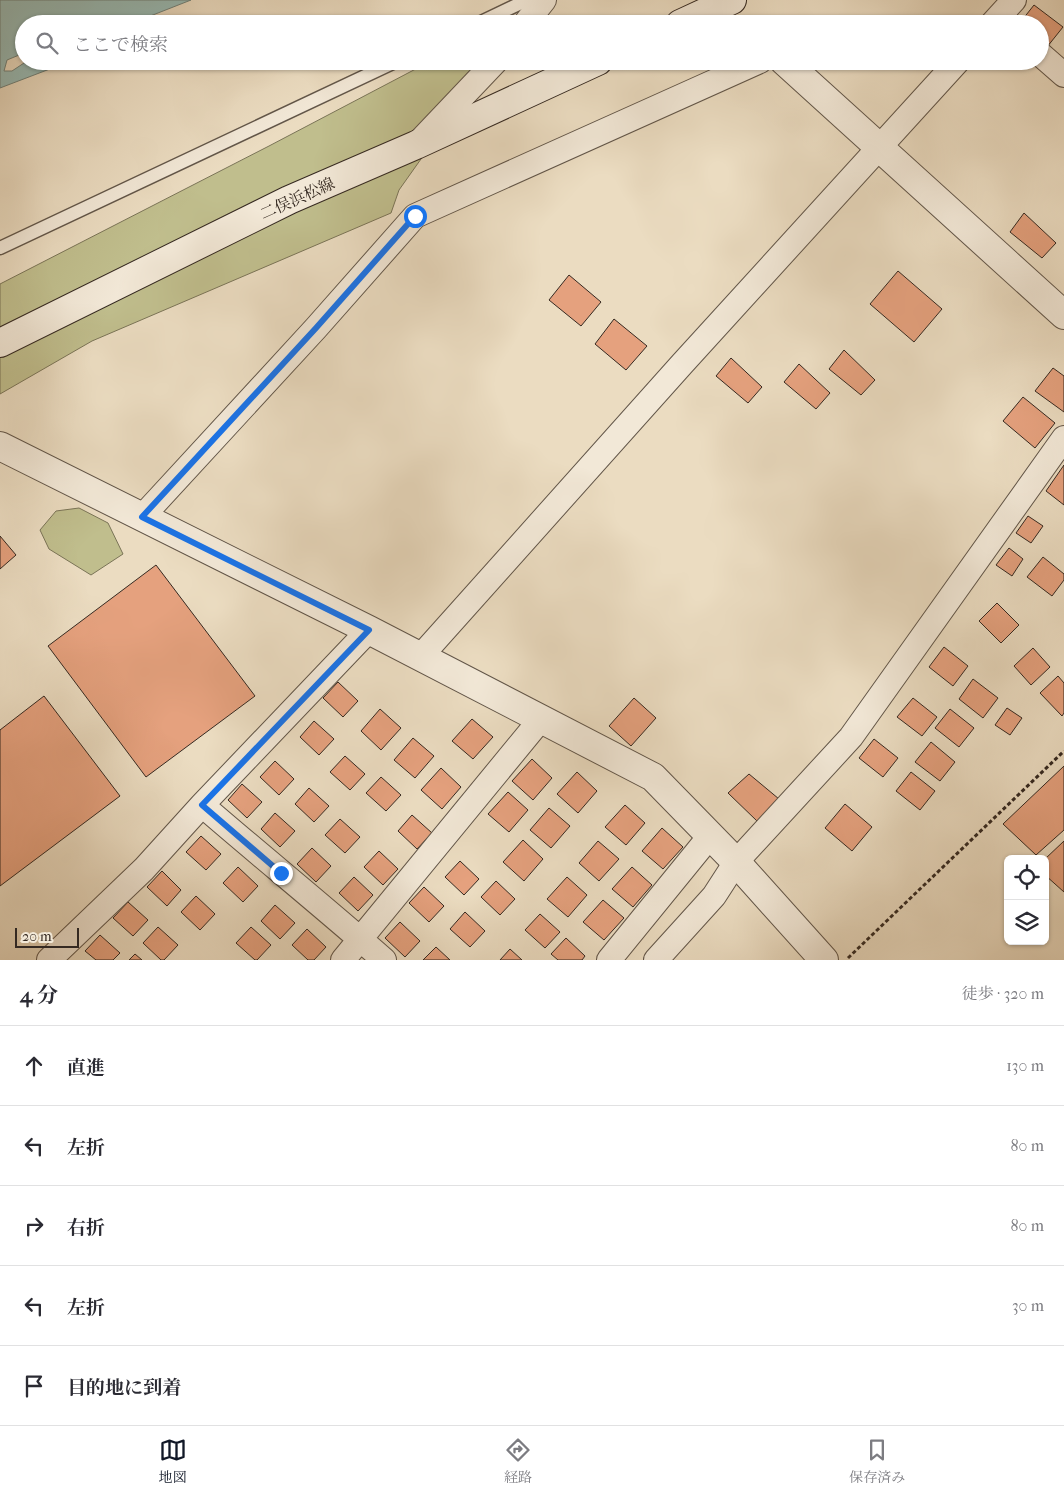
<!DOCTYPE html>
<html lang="ja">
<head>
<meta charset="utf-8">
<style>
  :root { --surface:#fff; --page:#f2f2f3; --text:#2b2b33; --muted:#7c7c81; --line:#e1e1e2; --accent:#111827 }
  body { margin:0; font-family:"IM FELL French Canon","Noto Serif JP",serif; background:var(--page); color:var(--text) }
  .controls { position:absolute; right:15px; bottom:15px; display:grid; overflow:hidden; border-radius:8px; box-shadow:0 1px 4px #0004 }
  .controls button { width:45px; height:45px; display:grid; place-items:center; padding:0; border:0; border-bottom:1px solid var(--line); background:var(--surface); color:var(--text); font:25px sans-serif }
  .scale { position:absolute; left:15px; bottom:12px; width:64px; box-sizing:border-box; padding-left:5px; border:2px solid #352921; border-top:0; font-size:14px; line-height:18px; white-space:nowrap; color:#352921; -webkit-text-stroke:4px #f2e8d7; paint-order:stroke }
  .stop { position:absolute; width:15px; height:15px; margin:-11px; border:4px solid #1a73e8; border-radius:50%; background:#fff }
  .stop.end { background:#1a73e8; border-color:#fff; box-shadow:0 1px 5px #0008 }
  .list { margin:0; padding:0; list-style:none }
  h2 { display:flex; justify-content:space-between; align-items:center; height:65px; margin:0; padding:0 20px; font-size:21px }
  h2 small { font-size:16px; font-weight:400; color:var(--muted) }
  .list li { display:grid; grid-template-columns:32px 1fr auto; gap:15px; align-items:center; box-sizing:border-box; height:80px; padding:0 20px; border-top:1px solid var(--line) }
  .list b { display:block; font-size:19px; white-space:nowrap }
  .list em { font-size:16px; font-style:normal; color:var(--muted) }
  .icon { flex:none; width:28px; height:28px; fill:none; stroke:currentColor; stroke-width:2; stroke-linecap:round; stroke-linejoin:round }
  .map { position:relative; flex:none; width:1064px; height:960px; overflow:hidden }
  .search { position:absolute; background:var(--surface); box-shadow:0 1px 4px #0004; left:15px; right:15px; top:15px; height:55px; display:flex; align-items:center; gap:12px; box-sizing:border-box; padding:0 18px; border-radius:28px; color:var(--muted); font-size:19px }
  .sheet { height:465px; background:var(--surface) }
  nav { display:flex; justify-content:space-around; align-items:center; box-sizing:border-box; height:70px; border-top:1px solid var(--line); background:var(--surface); font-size:14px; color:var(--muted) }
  nav a { display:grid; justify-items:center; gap:2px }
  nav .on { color:var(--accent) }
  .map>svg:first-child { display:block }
  .green { fill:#c0be8d; stroke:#7a7457 }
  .water { fill:#98bbb6; stroke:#70817a }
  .building { fill:#e5a17e; stroke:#352921 }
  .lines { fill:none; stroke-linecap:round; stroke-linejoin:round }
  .service-casing { stroke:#625649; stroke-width:15 }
  .minor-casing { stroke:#625649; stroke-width:26 }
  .tertiary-casing { stroke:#625649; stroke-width:30 }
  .secondary-casing { stroke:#352921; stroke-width:30 }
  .path { stroke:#352921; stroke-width:3; stroke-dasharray:4 2.5; stroke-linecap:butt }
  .service { stroke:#f2e8d7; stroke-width:12 }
  .minor { stroke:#f2e8d7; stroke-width:24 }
  .tertiary { stroke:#f2e8d7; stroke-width:28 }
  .secondary { stroke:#f2e8d7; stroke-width:28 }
  .route { stroke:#1a73e8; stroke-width:6 }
  .labels { text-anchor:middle; stroke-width:4; stroke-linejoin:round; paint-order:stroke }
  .street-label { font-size:16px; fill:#352921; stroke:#f2e8d7 }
</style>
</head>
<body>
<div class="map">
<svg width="1064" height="960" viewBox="0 0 1064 960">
  <rect width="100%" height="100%" fill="#ebdcc1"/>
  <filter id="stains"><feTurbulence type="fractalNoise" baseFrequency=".004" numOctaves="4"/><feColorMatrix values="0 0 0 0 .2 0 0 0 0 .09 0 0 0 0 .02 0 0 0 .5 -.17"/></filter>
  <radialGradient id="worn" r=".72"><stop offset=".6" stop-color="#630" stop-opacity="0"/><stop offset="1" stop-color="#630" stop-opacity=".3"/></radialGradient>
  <path class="green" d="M477 61 438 135 399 190 391 213 92 341 0 394V284L269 146 429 62Z
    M79 508 108 523 123 554 91 575 49 549 40 530 56 511Z"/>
  <path class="water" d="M0 0H191L130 24H75L68 22 65 24H24V53L7 60 4 71H12L27 61H62L55 67 0 88Z"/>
  <path class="building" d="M1034 5 1063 27 1047 47 1040 42V24H1019Z
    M1024 213 1056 243 1042 258 1010 232Z
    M898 271 942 309 914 342 870 304Z
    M569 275 601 302 581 326 549 300Z
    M614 319 647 346 626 370 595 344Z
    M844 350 875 380 861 395 829 369Z
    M731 358 762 387 748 403 716 376Z
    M799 364 830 393 816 409 784 382Z
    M1053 368 1064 376V412L1035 391Z
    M1023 397 1055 423 1035 448 1003 421Z
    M1064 465V505L1046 491Z
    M1028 516 1043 526 1031 543 1016 533Z
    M0 536 16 555 0 569Z
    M1009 548 1023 559 1012 576 996 565Z
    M1043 557 1064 574V580L1052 596 1027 577Z
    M156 565 255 696 146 777 48 646Z
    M997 603 1019 625 1001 643 979 621Z
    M944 647 968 666 953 686 929 667Z
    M1033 648 1050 667 1031 685 1014 666Z
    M1058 676 1064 683V713L1062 716 1040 693Z
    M973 679 998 698 983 718 959 699Z
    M338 682 358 701 343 717 323 698Z
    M44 696 120 796 0 886V730Z
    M634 698 656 718 631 746 609 726Z
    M913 698 937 717 922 736 897 717Z
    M1007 708 1022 718 1010 735 995 725Z
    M380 709 401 728 381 750 361 731Z
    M950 709 974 728 959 747 935 728Z
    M472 719 493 737 473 759 452 741Z
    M314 721 334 739 319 755 300 737Z
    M413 738 434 756 415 778 394 760Z
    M874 739 898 758 883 777 859 758Z
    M931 742 955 762 940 781 915 762Z
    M345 756 365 774 350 790 330 772Z
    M532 759 552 778 533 800 512 781Z
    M275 761 294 779 279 795 260 777Z
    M1064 766V830L1036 855 1003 824Z
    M441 768 461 787 442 809 421 790Z
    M577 772 597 791 578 813 557 794Z
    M911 772 935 791 920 810 896 791Z
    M749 774 779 799 757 821 728 793Z
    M381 777 401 795 386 811 366 793Z
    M242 784 262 802 247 818 228 800Z
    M309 788 329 806 314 822 295 804Z
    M508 792 528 810 509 832 488 814Z
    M845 804 872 827 852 851 825 828Z
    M625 805 645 823 626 845 605 827Z
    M549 808 570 826 551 848 530 830Z
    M275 813 295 831 280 847 261 829Z
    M412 815 432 833 417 849 398 831Z
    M340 819 360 837 345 853 325 835Z
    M662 828 683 847 663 869 642 851Z
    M201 836 221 854 206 870 186 852Z
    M523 840 543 859 524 881 503 862Z
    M598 841 619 859 599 881 579 863Z
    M1064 841V892L1045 875V859Z
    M312 848 331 866 316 882 297 864Z
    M379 851 398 869 383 885 364 867Z
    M460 861 479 879 464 895 445 877Z
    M238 867 258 886 243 902 223 883Z
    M632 867 652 885 633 907 612 889Z
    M162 871 181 890 167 906 147 887Z
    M354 877 373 895 358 911 339 893Z
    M567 877 587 895 568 917 547 899Z
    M496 881 515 899 500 915 481 897Z
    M424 887 444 906 429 922 409 903Z
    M196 896 215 914 200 930 181 912Z
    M603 900 624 918 604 940 583 922Z
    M128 902 148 920 133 936 113 918Z
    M275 905 295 923 280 939 261 921Z
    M465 912 485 931 470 947 450 929Z
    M540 914 560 932 545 948 525 930Z
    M400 922 420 941 405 957 385 938Z
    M158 927 178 945 164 960H161L143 943Z
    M251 927 271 945 257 960H255L236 943Z
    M307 929 326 947 314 960H308L292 945Z
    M100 935 120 953 113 960H96L85 951Z
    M566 938 585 956 582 960H558L551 954Z
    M436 947 450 960H423Z
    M510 949 522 960H500Z
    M135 954 142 960H129Z"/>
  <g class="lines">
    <g class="service-casing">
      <path id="service" d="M477 24 527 0
        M0 248 397 61"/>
    </g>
    <g class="minor-casing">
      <path id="minor" d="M525 24 544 0
        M992 24 1014 0
        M1040 54 1064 75
        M421 140 496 61
        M142 517 316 328 415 216 760 61
        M421 656 682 364 958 61
        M202 805C262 857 324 907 384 960
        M49 960 144 869 202 805 369 630
        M343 960 541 719
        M609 960 710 836
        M656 960 714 896 736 862 851 737 1064 438"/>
    </g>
    <g class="tertiary-casing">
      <path id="tertiary" d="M784 61 1064 315
        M0 446 369 630 653 777 736 862 824 960"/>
    </g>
    <g class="secondary-casing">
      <path id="secondary" d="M680 24 732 0
        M0 343 289 200 416 145 598 61"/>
    </g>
    <path class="path" d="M848 958 1064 751"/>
    <use href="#service" class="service"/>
    <use href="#minor" class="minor"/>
    <use href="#tertiary" class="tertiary"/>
    <use href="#secondary" class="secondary"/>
  </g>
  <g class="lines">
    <path class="route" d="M281 873 202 805 369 630 142 517 316 328 415 216"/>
  </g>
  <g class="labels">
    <g class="street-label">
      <text transform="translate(297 198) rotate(-24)" y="6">二俣浜松線</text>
    </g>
  </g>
  <rect width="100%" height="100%" filter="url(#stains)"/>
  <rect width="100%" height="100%" fill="url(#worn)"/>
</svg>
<div class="controls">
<button><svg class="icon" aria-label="locate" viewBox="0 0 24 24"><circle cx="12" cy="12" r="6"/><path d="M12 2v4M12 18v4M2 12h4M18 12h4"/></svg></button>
<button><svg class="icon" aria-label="layers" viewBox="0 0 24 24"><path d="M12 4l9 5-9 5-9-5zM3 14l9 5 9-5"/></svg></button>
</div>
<div class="scale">20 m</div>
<div class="stop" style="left:415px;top:216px"></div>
<div class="stop end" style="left:281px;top:873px"></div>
<div class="search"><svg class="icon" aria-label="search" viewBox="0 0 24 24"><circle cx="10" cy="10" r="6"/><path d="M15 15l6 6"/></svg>ここで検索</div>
</div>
<section class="sheet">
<h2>4 分<small>徒歩 · 320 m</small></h2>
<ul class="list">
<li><svg class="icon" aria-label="ahead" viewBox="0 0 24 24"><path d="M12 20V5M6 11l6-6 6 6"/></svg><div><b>直進</b></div><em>130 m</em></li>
<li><svg class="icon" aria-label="left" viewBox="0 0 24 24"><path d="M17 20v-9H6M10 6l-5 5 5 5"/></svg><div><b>左折</b></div><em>80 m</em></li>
<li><svg class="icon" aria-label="right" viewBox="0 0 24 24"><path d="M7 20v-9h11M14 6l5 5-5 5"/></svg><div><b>右折</b></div><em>80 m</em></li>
<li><svg class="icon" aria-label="left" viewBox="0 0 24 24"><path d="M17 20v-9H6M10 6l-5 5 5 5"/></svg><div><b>左折</b></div><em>30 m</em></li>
<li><svg class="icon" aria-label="arrive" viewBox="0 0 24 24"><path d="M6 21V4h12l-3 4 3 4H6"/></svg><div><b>目的地に到着</b></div></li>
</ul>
</section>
<nav>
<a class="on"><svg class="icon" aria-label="map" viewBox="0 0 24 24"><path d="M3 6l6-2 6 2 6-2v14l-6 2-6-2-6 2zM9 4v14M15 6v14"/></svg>地図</a>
<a><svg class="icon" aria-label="directions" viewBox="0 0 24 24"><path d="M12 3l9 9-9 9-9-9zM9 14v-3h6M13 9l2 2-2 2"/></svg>経路</a>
<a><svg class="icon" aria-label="saved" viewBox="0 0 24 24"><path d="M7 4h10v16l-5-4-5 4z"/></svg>保存済み</a>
</nav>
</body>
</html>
